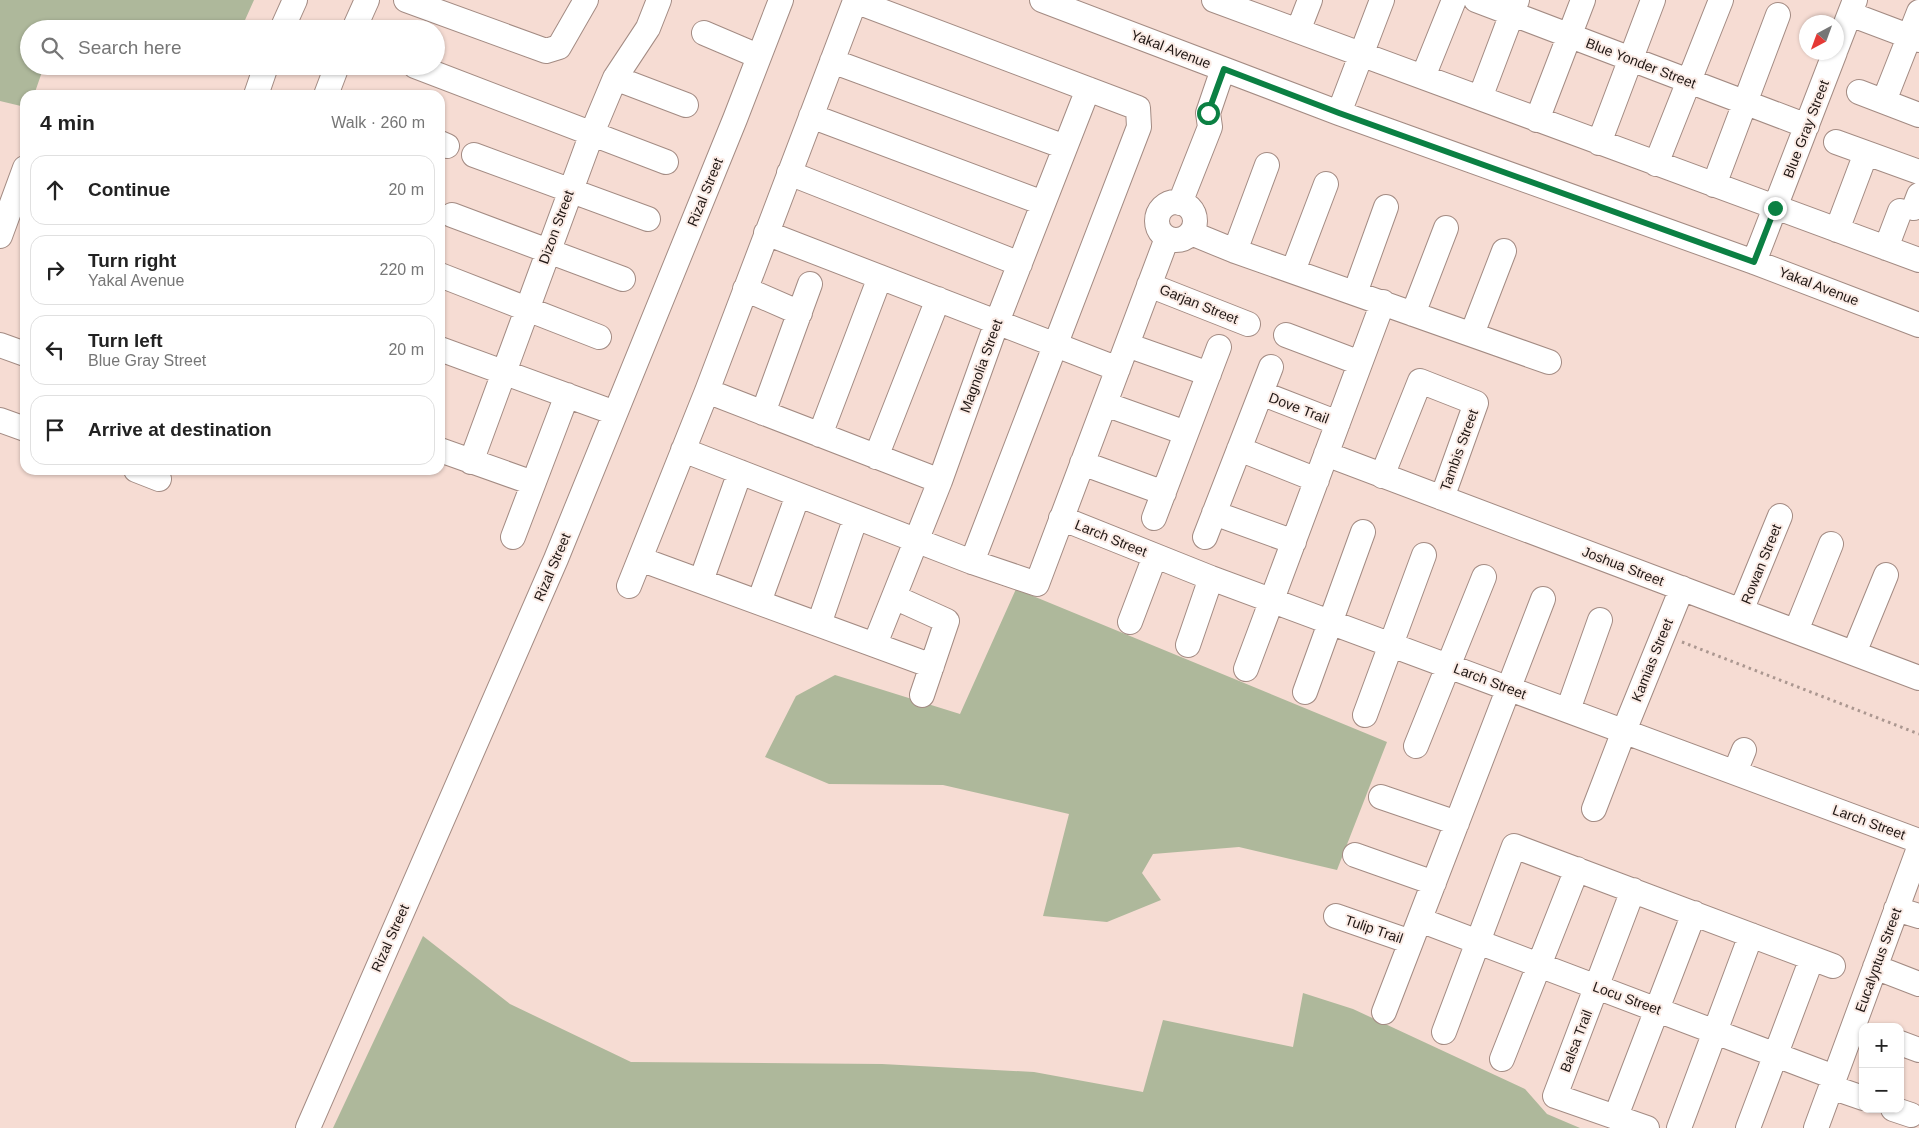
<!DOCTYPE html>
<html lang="en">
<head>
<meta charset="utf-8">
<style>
  :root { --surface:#fff; --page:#f2f2f2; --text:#222; --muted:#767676; --line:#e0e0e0 }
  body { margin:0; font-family:Arial,sans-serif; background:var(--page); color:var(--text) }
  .controls { position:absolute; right:15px; bottom:15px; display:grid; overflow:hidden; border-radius:10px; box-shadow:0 1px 4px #0004 }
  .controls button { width:45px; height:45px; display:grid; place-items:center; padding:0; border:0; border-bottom:1px solid var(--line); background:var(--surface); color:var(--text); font:25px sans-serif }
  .compass { position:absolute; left:1799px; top:15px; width:45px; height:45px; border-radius:50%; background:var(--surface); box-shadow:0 1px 4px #0004; rotate:221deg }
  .stop { position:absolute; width:15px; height:15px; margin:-11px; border:4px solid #0b8043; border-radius:50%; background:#fff }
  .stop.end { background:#0b8043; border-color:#fff; box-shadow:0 1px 5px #0008 }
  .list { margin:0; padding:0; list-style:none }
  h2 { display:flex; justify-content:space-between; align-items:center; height:65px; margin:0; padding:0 20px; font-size:21px }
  h2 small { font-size:16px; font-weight:400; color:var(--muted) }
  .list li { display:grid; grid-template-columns:32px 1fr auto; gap:15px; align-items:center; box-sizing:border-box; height:70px; margin:0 10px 10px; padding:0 10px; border:1px solid var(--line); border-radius:15px }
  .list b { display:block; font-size:19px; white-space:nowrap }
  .list p { margin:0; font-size:16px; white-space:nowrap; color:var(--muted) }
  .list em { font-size:16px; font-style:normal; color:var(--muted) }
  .icon { flex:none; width:28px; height:28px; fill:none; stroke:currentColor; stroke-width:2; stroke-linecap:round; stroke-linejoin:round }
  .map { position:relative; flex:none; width:1919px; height:1128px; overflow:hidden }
  .search { position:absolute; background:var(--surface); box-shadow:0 1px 4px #0004; left:20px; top:20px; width:425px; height:55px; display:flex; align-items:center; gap:12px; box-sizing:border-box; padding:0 18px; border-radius:28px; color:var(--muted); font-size:19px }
  .panel { position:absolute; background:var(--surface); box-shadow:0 1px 4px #0004; left:20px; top:90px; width:425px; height:385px; border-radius:15px }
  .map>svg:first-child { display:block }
  .green { fill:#aeb89b }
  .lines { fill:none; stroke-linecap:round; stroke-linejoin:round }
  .minor-casing { stroke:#a38b83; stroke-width:26 }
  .path { stroke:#ab9790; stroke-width:3; stroke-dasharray:2.5 4; stroke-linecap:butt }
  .minor { stroke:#fff; stroke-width:24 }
  .route { stroke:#0b8043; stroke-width:6 }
  .labels { text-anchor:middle; stroke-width:4; stroke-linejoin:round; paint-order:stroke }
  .street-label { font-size:14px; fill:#201714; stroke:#fbece6 }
</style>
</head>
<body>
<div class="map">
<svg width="1919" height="1128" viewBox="0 0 1919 1128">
  <rect width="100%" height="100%" fill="#f6dcd3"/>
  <path class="green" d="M0 0H254L241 29H29V66H44L34 95H25V107L0 101Z
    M1016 589 1387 742 1337 870 1239 847 1153 854 1142 873 1161 900 1107 922 1043 916 1069 814 943 785 829 784 765 757 796 696 835 675 960 714Z
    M423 936 510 1004 631 1062 882 1064 1034 1072 1143 1092 1163 1020 1293 1047 1303 993 1353 1009 1525 1089 1547 1114 1580 1128H333Z"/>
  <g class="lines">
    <g class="minor-casing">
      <path id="minor" d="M406 0 546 51 559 47 586 0
        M1042 0 1339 113 1754 262 1919 325
        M1214 0 1919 260
        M1476 0 1807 126
        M1850 14 1919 40
        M282 29 295 0
        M354 29 367 0
        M1298 31 1310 0
        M704 33 758 56
        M1836 49 1855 0
        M832 61 1065 147
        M415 66 666 162
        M1423 77 1454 0
        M615 78 686 105
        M1859 92 1919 115
        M256 95 266 66
        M326 95 337 66
        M1480 98 1517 0
        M1884 101 1919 12
        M1339 113 1382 0
        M811 116 1043 203
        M1537 120 1583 0
        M1836 142 1919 172
        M440 143 447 146
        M1599 143 1653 0
        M474 155 648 219
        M1656 164 1721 0
        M789 173 1020 264
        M1714 185 1778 15
        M1157 221a19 19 0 1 1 38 0a19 19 0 1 1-38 0Z
        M1180 203 1210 127 1208 113 1223 69
        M1914 208 1919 195
        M452 215 623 279
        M1837 230 1866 153
        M766 233 1118 369
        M1191 233 1235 251 1549 362
        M0 236 25 168
        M1886 248 1900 211
        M1235 251 1267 165
        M1754 262 1835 52
        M1293 271 1326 184
        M440 275 599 337
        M1149 285 1248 324
        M745 289 800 313
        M1355 293 1386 207
        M1413 314 1446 228
        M1472 334 1504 251
        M1286 335 1360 363
        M0 345 25 354
        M1127 345 1209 374
        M440 349 615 413
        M707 391 940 481
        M1261 393 1338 423
        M1105 404 1186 433
        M763 413 810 284
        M0 420 25 429
        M820 435 880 277
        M1239 449 1317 480
        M440 450 533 483
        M683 450 972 562 1037 584 1167 238
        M1326 454 1919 678
        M876 457 938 299
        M471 462 592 133 615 78 648 28 659 0
        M1082 463 1164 493
        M136 470 159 479
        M1382 476 1420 381 1476 403 1442 498
        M1214 513 1294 542
        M1061 518 1211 578 1919 841
        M1154 518 1219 347
        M513 537 567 395
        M1205 537 1271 367
        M640 559 932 666
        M701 581 740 472
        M629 586 707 391 855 1 1138 108 1139 127 972 562
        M894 597 947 621 922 695
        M759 602 798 495
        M1741 611 1780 516
        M1130 622 1155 556
        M819 624 856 517
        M1796 631 1831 544
        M875 644 940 481 997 322 1088 89
        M1188 645 1211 578
        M1854 653 1886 575
        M1246 669 1383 302
        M1305 692 1363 532
        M1568 710 1600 620
        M1365 715 1424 555
        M1416 746 1484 577
        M1735 772 1744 750
        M1381 797 1457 823
        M1594 809 1624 731 1682 588
        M1355 855 1434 883
        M1633 890 1555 1096 1647 1128
        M1896 909 1919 916
        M1336 916 1411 942
        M1420 920 1834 1077
        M1875 967 1919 984
        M1384 1012 1543 599
        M1444 1032 1514 846 1833 966
        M1900 1043 1919 1050
        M1502 1059 1577 869
        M1831 1087 1863 1098
        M1893 1109 1911 1115
        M1616 1116 1694 913
        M308 1128 556 559 735 119 781 0
        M1679 1128 1751 935
        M1748 1128 1812 958
        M1816 1128 1919 848"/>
    </g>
    <path class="path" d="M1682 642 1919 734"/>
    <use href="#minor" class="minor"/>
  </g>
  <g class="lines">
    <path class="route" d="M1208 113 1224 69 1339 113 1754 262 1775 208"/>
  </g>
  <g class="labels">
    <g class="street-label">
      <text transform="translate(1171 49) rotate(21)" y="5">Yakal Avenue</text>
      <text transform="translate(1641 63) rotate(21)" y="5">Blue Yonder Street</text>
      <text transform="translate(1806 129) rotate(-69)" y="5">Blue Gray Street</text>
      <text transform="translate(705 192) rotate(-68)" y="5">Rizal Street</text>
      <text transform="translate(556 227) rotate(-70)" y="5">Dizon Street</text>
      <text transform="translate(1819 286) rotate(21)" y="5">Yakal Avenue</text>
      <text transform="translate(1199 304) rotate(22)" y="5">Garjan Street</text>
      <text transform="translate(981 366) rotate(-70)" y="5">Magnolia Street</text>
      <text transform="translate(1299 408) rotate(21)" y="5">Dove Trail</text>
      <text transform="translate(1459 450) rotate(-70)" y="5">Tambis Street</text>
      <text transform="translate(1111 538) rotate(22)" y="5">Larch Street</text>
      <text transform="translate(1761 564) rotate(-68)" y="5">Rowan Street</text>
      <text transform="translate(1623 566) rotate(21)" y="5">Joshua Street</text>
      <text transform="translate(552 567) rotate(-67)" y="5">Rizal Street</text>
      <text transform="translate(1652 660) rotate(-68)" y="5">Kamias Street</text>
      <text transform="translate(1490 681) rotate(21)" y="5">Larch Street</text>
      <text transform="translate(1869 822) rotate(20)" y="5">Larch Street</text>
      <text transform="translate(1374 929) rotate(19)" y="5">Tulip Trail</text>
      <text transform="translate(390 938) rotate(-66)" y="5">Rizal Street</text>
      <text transform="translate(1878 960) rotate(-70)" y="5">Eucalyptus Street</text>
      <text transform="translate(1627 998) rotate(20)" y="5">Locu Street</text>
      <text transform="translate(1576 1041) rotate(-69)" y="5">Balsa Trail</text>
    </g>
  </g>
</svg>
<div class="controls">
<button>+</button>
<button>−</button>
</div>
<svg class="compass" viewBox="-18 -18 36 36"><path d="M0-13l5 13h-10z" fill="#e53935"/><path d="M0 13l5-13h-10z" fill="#767676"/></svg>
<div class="stop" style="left:1208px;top:113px"></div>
<div class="stop end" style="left:1775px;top:208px"></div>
<div class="search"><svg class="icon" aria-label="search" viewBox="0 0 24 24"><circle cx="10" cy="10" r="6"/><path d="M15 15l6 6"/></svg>Search here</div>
<section class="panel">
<h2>4 min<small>Walk · 260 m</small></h2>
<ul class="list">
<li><svg class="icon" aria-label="ahead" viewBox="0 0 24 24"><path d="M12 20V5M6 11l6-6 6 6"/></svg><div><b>Continue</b></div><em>20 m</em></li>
<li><svg class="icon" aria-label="right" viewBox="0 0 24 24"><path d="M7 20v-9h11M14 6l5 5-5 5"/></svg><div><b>Turn right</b><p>Yakal Avenue</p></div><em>220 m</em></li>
<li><svg class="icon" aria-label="left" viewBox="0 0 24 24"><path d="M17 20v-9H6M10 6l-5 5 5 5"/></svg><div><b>Turn left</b><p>Blue Gray Street</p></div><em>20 m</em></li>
<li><svg class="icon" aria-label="arrive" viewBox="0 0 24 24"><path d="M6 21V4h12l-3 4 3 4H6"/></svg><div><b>Arrive at destination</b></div></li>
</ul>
</section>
</div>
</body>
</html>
